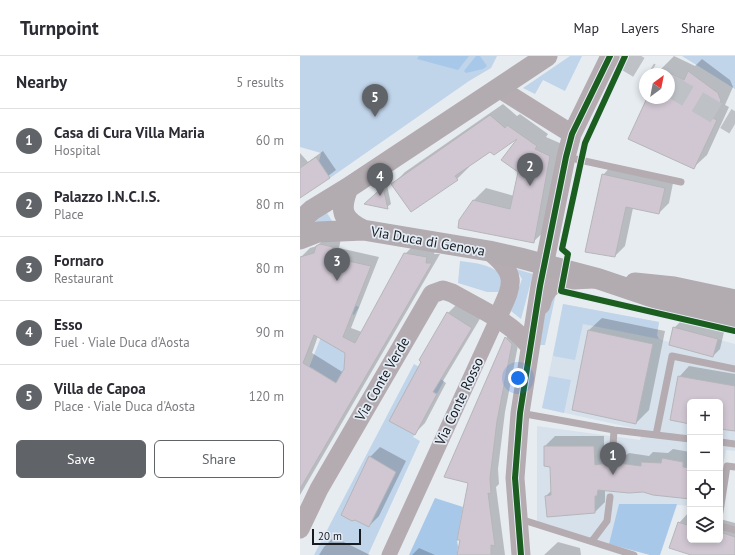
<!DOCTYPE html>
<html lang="en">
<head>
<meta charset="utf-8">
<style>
  :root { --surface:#fff; --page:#f2f2f3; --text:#2b2b33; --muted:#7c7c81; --line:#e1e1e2; --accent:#606468 }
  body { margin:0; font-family:"PT Sans",sans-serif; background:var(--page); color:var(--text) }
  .controls { position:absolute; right:12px; bottom:12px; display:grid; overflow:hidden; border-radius:6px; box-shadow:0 2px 6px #0003 }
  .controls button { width:36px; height:36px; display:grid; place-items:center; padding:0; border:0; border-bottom:1px solid var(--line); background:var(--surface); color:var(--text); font:20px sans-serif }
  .compass { position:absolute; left:339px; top:12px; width:36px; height:36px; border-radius:50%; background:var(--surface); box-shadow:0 2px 6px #0003; rotate:32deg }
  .scale { position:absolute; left:12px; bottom:10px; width:49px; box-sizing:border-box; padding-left:4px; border:2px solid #181b1f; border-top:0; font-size:11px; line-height:14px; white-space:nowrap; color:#181b1f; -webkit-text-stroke:3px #e3ebf5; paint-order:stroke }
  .you { position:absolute; left:218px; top:322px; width:14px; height:14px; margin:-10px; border:3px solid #fff; border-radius:50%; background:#1a73e8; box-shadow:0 0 0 6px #1a73e833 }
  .badge { display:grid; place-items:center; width:26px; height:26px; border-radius:50%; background:var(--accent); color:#fff; font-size:13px; font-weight:700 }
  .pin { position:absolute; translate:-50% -33px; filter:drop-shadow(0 1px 2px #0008) }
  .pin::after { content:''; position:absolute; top:21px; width:14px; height:12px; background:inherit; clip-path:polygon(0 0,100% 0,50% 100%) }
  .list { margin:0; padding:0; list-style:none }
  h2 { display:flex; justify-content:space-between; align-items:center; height:52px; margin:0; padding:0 16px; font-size:17px }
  h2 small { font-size:13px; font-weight:400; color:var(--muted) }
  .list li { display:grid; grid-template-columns:26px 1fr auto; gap:12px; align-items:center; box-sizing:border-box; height:64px; padding:0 16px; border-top:1px solid var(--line) }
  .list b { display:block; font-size:15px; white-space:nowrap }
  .list p { margin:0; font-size:13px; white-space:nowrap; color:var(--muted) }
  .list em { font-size:13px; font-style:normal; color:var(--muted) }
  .actions { display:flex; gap:8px; padding:12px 16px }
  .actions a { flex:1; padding:9px 0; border:1px solid var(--accent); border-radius:6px; text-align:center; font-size:14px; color:var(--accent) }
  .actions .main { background:var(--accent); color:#fff }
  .icon { flex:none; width:22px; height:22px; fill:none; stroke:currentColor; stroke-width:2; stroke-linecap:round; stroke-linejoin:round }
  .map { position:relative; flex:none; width:435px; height:499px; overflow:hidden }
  header { display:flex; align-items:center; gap:24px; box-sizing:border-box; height:56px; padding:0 20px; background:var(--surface); border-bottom:1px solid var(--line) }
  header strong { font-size:19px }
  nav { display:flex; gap:22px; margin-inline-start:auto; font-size:14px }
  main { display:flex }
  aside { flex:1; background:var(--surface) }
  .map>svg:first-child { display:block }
  .built { fill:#d7e1eb }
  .green { fill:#c0d4ea }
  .forest { fill:#a8c8ea }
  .shadow { fill:#0003; fill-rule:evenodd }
  .building { fill:#d0c7d3; stroke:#b6b6b9; fill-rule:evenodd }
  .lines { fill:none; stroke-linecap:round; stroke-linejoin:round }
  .primary-tunnel { stroke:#bec2c7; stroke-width:22; stroke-dasharray:22 11; stroke-linecap:butt }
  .service { stroke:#b4acb0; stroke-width:7 }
  .minor { stroke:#b4acb0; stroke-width:15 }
  .tertiary { stroke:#b4acb0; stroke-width:19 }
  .secondary { stroke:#b2abb0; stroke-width:21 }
  .cycleway-casing { stroke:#e3ebf5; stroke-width:8 }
  .cycleway { stroke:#1b5e20; stroke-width:6 }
  .labels { text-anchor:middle; stroke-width:3.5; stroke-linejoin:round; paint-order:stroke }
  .street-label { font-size:14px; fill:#181b1f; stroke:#e3ebf5 }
</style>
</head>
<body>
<header>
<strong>Turnpoint</strong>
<nav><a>Map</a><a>Layers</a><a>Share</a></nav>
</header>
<main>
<aside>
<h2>Nearby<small>5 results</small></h2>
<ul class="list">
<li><span class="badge">1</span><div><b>Casa di Cura Villa Maria</b><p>Hospital</p></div><em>60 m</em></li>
<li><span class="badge">2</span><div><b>Palazzo I.N.C.I.S.</b><p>Place</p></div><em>80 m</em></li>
<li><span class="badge">3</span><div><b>Fornaro</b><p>Restaurant</p></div><em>80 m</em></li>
<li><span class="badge">4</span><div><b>Esso</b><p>Fuel · Viale Duca d'Aosta</p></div><em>90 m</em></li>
<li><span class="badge">5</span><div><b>Villa de Capoa</b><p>Place · Viale Duca d'Aosta</p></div><em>120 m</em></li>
</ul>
<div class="actions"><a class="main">Save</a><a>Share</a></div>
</aside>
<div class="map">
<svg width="435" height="499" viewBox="0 0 435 499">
  <rect width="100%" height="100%" fill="#e7ecf1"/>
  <path class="built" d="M263 248 359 266 357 280 359 283 369 286 373 271 435 288V395L426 394 420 426V346H390V450L377 449 360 499H350L309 488 237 465V370L340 384 342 374 242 352Z"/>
  <path class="green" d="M0 0H197L191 12 169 25 30 122 19 105 21 97 0 91Z
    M270 0H282L265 35 243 24 235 38 223 32Z
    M382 0H435V33Z
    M27 157 34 168 0 170Z
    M160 205C175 207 189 208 201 218L202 229 198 236H187L158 227Z
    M216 213 233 218 221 263 211 255 222 223Z
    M256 237 245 289H240L245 256Z
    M37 241 59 251 54 259 48 256 28 286 45 297 44 313 36 327 12 312 4 324Z
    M263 248 359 266 357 279 359 283 283 268 275 304 253 300Z
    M114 308 144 325 113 381 120 385 68 499H14Z
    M249 320 271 324 264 357 242 352Z"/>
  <path class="forest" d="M119 0H169L158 14 117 3Z
    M176 0H180L187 10 183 13 166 17 164 15Z
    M135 442 163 451 157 484 158 491 157 499H109Z
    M319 448H377L360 499H350L309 488Z"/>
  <path class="shadow" d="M374 0 395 10 402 3 430 24 433 31 425 49 429 51 407 99 394 111 348 42H369V18H359L361 13Z
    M203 48 217 60 220 58 248 78 246 81 262 88 246 174 233 186 160 164 174 144 186 132 214 140 219 116 220 80 190 95 168 110 169 111 157 123 93 128 105 116Z
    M23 95 36 114 3 139 0 135V97L8 106Z
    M313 108 374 122 369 147 359 157 333 152 325 190 315 200 303 119Z
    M87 129 91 148 87 151 66 147Z
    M26 181 41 182 39 192 79 201 51 272 62 276 105 198 114 189 136 192 134 198H140L0 439V202L10 192 17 190ZM18 280 46 296 44 317 12 297Z
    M158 247 181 261 143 325 146 327 125 367 115 377 148 257Z
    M302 262 365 275 349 354 336 367 289 274Z
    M381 265 424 276 420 293 413 300 374 272Z
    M214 274 220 279 205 356 198 413 199 428 196 431 205 499H158L169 426 146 420 206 282Z
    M389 310 435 318V374L420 372V346H390V367L379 321Z
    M255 380H304V399L318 398 323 401 329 397 349 400 353 396 368 397 373 393 390 396V442L343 435 305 434V446L295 456 246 440 252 434 251 410 245 390Z
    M80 391 106 405 79 460 69 470 70 401Z
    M389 456 390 484H420V463L435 467V499H394L379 467Z
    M34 481 70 499H19L24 491Z
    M258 486 280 492 281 499H244Z
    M119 492 135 499H112Z"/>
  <path class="building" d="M360 15H365L384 24 388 15 418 37 421 45 413 62 417 64 394 113 328 83 347 42H369V18H358Z
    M190 59 205 72 207 69 237 90 235 93 250 100 234 187 158 172 159 164 173 144 210 153 218 116 201 104 217 83 194 99 190 96 155 120 158 124 111 156 91 128Z
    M16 101 30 122 0 142V112Z
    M302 118 365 132 359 158 326 151 315 201 285 196Z
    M83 131 88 153 64 148Z
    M20 188 33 191 30 201 71 210 43 281 55 287 104 197 127 201 126 207H132L0 433V201L14 197 16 190ZM14 279 45 297 44 313 36 327 3 307Z
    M147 256 172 272 133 336 137 338 115 379 89 365 121 306 119 304Z
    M373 271 418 283 413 301 369 289Z
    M288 274 353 288 336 368 272 354Z
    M205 281 212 288 197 365 190 422 191 438 188 437 195 490 191 489V499H157L160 484H157L168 427 144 421Z
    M378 320 435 330V375L420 373V346H390V368L370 364Z
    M244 390H294L295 409 307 407 311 411 318 407 341 410V406L361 407 362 402 383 406V411L390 412V443L353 439 343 436 329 437 298 434 297 440H295V457L247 461 245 440 251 439 250 411 244 410Z
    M69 400 96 416 69 471 55 464 52 465 41 459Z
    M378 466 390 470V484H420V476L435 481V499H391L369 492Z"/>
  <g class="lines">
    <path class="primary-tunnel" d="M320 0 350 18
      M369 29 435 68"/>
    <path class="service" d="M266 101 381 126
      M220 357 314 374 390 383
      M356 379 372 300 435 313
      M420 386 435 388
      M312 406 314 374
      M420 456 427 410 435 411
      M220 463 334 499
      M420 470 435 474
      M292 485 307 465 310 441"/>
    <path class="minor" d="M89 499 197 263"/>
    <path class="tertiary" d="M200 33 272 78
      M189 195C221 220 211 231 197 263
      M241 249C247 221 269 225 293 223
      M0 473 19 433 132 238 143 234 152 237C178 252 212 266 230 291
      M221 499 215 422 220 357 240 230 266 101 272 78 310 0"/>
    <path class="secondary" d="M48 132C39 154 42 164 63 174L189 195 220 202 299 223 370 247 435 263
      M0 165 12 154 48 132 247 0
      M0 183 18 176 63 174
      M335 227 374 231 435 244"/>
    <g class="cycleway-casing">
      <path id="cycleway" d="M325 0 285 87 262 193 268 198 261 235 435 275
        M221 499 215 422 220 357 240 230 266 101 272 78 310 0"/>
    </g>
    <use href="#cycleway" class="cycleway"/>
  </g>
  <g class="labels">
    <g class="street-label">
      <text transform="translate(128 185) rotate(10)" y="5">Via Duca di Genova</text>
      <text transform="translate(82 323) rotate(-60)" y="5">Via Conte Verde</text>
      <text transform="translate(159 345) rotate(-65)" y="5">Via Conte Rosso</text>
    </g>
  </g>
</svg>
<div class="controls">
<button>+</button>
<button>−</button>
<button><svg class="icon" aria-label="locate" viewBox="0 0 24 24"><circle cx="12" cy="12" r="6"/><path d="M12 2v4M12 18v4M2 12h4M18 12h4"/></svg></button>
<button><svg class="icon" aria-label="layers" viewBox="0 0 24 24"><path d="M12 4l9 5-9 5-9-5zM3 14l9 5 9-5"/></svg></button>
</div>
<svg class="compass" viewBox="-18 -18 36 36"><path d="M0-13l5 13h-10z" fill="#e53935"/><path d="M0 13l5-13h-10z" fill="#7c7c81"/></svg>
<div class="scale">20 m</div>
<div class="you"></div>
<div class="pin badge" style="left:313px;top:419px">1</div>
<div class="pin badge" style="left:230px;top:130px">2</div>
<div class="pin badge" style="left:37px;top:225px">3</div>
<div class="pin badge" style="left:80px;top:140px">4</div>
<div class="pin badge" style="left:75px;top:61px">5</div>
</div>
</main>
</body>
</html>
